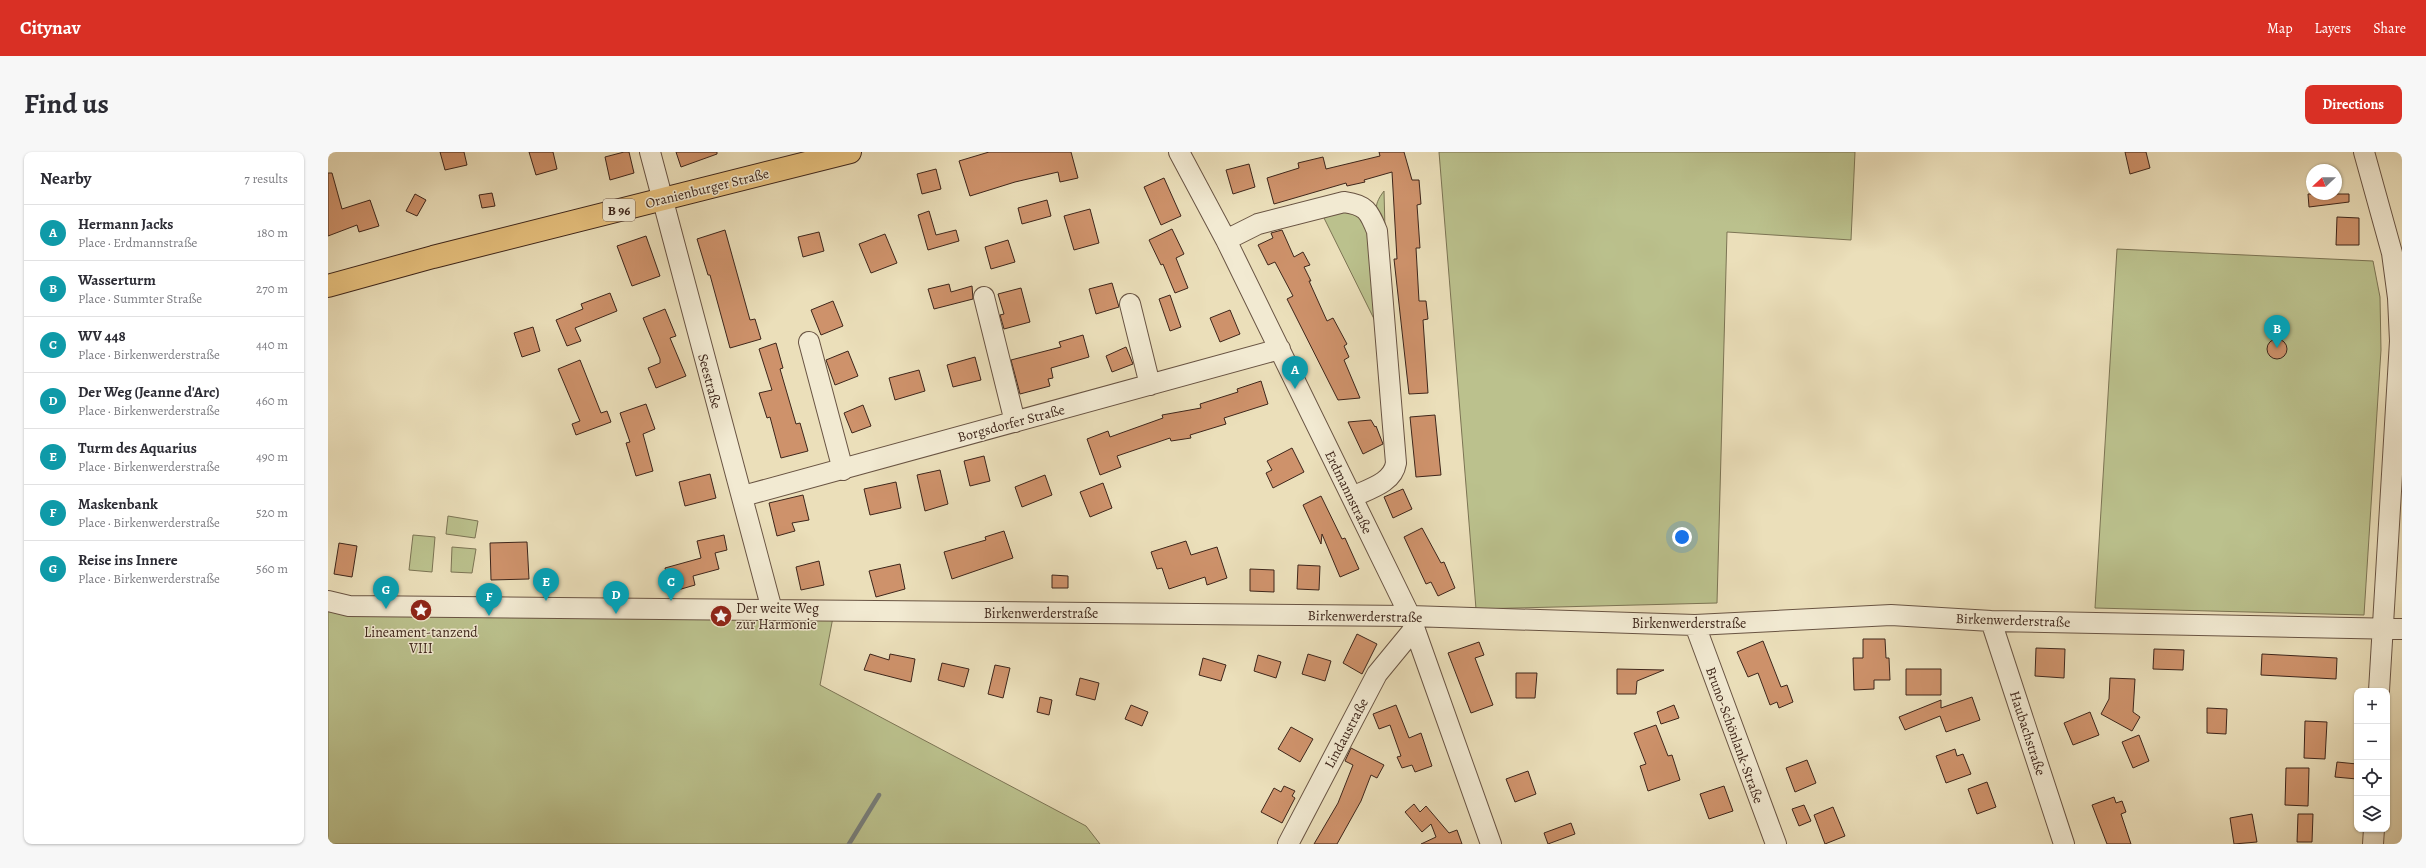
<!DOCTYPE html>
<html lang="en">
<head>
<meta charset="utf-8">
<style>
  :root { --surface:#fff; --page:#f7f7f7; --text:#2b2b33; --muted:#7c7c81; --line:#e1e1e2; --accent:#d93025 }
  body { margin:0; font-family:Alegreya,serif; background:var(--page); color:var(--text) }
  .controls { position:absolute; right:12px; bottom:12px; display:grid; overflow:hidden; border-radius:8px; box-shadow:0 1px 3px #0004 }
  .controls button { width:36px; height:36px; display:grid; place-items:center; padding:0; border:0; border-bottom:1px solid var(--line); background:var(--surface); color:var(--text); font:20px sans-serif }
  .compass { position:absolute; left:1978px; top:12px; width:36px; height:36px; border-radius:50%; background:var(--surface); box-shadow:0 1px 3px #0004; rotate:248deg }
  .you { position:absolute; left:1354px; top:385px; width:14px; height:14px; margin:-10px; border:3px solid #fff; border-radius:50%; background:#1a73e8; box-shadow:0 0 0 6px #1a73e833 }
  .badge { display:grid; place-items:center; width:26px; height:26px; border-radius:50%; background:var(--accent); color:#fff; font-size:13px; font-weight:700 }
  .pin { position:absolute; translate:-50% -33px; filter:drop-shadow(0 1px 2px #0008) }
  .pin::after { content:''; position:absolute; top:21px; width:14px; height:12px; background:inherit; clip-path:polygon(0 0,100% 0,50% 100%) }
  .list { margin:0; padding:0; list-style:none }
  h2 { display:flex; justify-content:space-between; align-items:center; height:52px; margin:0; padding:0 16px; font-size:17px }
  h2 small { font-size:13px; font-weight:400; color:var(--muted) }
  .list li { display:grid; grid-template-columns:26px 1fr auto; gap:12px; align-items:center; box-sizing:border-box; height:56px; padding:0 16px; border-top:1px solid var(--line) }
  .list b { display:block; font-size:15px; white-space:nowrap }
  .list p { margin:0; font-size:13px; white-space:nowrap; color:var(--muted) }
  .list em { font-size:13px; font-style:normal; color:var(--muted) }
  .icon { flex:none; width:22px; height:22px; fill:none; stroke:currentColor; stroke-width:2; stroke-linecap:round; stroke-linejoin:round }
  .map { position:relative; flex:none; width:2074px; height:692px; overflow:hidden; border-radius:8px }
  header { display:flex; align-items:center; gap:24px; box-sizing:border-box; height:56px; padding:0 20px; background:var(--accent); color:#fff }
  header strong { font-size:19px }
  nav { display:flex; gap:22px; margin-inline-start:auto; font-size:14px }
  .intro { display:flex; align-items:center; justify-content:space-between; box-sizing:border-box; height:96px; padding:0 24px }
  h1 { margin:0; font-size:28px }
  .button { padding:10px 18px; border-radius:8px; background:var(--accent); color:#fff; font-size:14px; font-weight:700 }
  main { display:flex; gap:24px; padding:0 24px }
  aside { flex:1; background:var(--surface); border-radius:8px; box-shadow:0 1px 3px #0004 }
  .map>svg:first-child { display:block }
  .green { fill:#bbc18d; stroke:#7c7454 }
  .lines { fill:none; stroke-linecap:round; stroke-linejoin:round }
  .stream { stroke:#787f7b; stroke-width:4.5 }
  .building { fill:#ce926b; stroke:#3e261b }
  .minor-casing { stroke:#695443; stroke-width:22 }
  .major-casing { stroke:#3e261b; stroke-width:24 }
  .minor { stroke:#f2ead2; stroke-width:20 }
  .major { stroke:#e6c07d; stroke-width:22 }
  .labels { text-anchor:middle; stroke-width:3; stroke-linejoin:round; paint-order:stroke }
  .shield { fill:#f2ead2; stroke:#746152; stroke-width:1 }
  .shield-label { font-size:13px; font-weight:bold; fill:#3e261b }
  .street-label { font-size:14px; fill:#3e261b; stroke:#f2ead2 }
  .poi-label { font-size:14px; fill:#3e261b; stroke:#f2ead2; text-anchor:start }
</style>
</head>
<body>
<header>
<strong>Citynav</strong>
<nav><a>Map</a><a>Layers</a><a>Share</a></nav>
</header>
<div class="intro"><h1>Find us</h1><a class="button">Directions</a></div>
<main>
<aside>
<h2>Nearby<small>7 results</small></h2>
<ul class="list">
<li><span class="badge" style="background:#0f9aa8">A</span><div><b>Hermann Jacks</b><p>Place · Erdmannstraße</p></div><em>180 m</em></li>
<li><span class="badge" style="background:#0f9aa8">B</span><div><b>Wasserturm</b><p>Place · Summter Straße</p></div><em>270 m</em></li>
<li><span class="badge" style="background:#0f9aa8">C</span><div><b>WV 448</b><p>Place · Birkenwerderstraße</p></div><em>440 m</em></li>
<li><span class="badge" style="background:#0f9aa8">D</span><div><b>Der Weg (Jeanne d'Arc)</b><p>Place · Birkenwerderstraße</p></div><em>460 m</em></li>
<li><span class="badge" style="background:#0f9aa8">E</span><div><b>Turm des Aquarius</b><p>Place · Birkenwerderstraße</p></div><em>490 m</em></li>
<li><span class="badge" style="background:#0f9aa8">F</span><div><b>Maskenbank</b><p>Place · Birkenwerderstraße</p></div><em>520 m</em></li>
<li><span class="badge" style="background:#0f9aa8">G</span><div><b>Reise ins Innere</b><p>Place · Birkenwerderstraße</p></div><em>560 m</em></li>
</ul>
</aside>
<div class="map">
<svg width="2074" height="692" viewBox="0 0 2074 692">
  <rect width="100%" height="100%" fill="#ebdfba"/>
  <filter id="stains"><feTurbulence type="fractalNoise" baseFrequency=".005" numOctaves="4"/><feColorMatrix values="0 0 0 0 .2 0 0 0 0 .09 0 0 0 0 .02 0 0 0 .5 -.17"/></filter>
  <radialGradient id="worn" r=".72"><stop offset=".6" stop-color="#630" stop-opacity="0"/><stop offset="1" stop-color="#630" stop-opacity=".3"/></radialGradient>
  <path class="green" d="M1111 0H1527L1523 88 1399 80 1389 451 1148 457Z
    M1056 39 1057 77C1049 60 1043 56 1056 39Z
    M1020 57 1038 68 1053 181 994 62Z
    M1789 97 2045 109 2052 145 2053 198 2036 463 1767 456Z
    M120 364 150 369 147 386 118 382Z
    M85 383 107 385 104 420 81 418Z
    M124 395 148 397 144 421 123 420Z
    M0 456 506 460 492 533 758 674 772 692H0Z"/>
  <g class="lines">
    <path class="stream" d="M521 692 551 643"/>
  </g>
  <path class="building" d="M112 0H136L139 13 117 18Z
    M201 0H225L229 17 208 23Z
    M296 0H301L306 21 282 28 277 5Z
    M348 0H389V2L353 15Z
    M661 0H743L750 26 732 30 730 20 687 30 642 44 631 9Z
    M1051 0H1076L1084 28H1091L1093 52 1089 53 1092 96H1088L1091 149H1098L1100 167 1095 168 1100 241 1081 242 1066 107H1069L1064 20 1036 28 1037 30 1019 34 1018 31 946 52 939 26 971 16 970 11 995 5 998 17 1052 4Z
    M1797 0H1818L1822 16 1802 22Z
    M921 12 927 35 905 42 898 18Z
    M608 17 613 37 594 42 589 22Z
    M0 21H4L14 57 42 48 51 74 31 80 29 73 0 84Z
    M836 26 853 64 833 73 816 35Z
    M164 41 167 54 154 56 151 43Z
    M87 42 98 48 89 64 78 59Z
    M1980 42H2021V50L1981 55Z
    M719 48 723 64 694 72 690 56Z
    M762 57 771 91 746 98 736 64Z
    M601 59 608 83 628 78 631 89 600 98 590 63Z
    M2009 65 2031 66V93H2008Z
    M844 77 856 102 848 106 860 136 847 141 835 112 833 113 821 88Z
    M397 78 422 168 427 167 433 187 402 196 382 123H380L369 87Z
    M954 78 966 105 975 100 982 113 976 115 983 129H981L999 169 1005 166 1019 192 1016 194 1021 205 1016 208 1032 246 1010 248 959 147 965 144 947 110 940 113 930 93 945 86 943 81Z
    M491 80 496 99 475 105 470 85Z
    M557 82 569 111 543 121 531 92Z
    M318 84 332 124 304 134 289 94Z
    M680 88 687 110 663 117 657 95Z
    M784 131 791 155 768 162 761 137Z
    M621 132 623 140 644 134 645 147 606 157 600 137Z
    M693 136 702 170 676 177 672 163 676 162 670 142Z
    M282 141 289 159 247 176 253 189 239 194 228 168 255 157 253 152Z
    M842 143 853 175 842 179 831 147Z
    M505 149 515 174 493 183 483 158Z
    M337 157 348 184 342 186 358 224 328 236 320 216 332 211V207L315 166Z
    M902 158 912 182 892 190 882 166Z
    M205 175 212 199 194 205 186 181Z
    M755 183 761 205 723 216 725 226 720 227 722 234 692 242 683 208 733 195 731 190Z
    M1939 197a10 10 0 1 1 20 0a10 10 0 1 1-20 0Z
    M448 191 455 216 452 217 468 272 472 271 480 299 453 306 442 265 439 266 431 241 444 238 431 197Z
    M798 195 805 212 784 220 778 204Z
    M520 199 530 224 507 233 498 208Z
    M647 205 653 228 625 235 619 213Z
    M252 208 273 261 279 259 283 270 248 283 244 272 252 269 230 217Z
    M591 218 597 239 567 248 561 226Z
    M933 229 940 252 896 266 898 272 862 283 863 286 843 289 842 286 789 304 793 315 772 323 759 287 780 279 782 285 835 266 834 263 873 256 872 252 910 240 909 237Z
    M318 252 327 277 315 282 325 319 308 324 298 291 302 290 292 261Z
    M535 253 543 274 524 281 516 261Z
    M1107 263 1113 323 1088 325 1082 265Z
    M1043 268 1047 275 1048 274 1055 292 1035 302 1020 270Z
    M964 296 976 320 945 336 938 321 944 318 939 309Z
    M656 304 662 329 642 334 636 309Z
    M612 318 620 352 597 359 589 323Z
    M382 322 388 346 357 354 351 330Z
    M717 323 724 343 694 355 687 335Z
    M568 330 573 356 542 363 536 337Z
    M775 331 784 356 762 365 752 340Z
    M1075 337 1084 357 1065 366 1056 345Z
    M475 343 481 368 464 371 467 379 449 384 441 351Z
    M993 344 1014 387 1017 386 1031 417 1012 425 994 382 993 392 975 353Z
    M1094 376 1113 411 1116 410 1127 436 1110 444 1103 430 1098 432 1076 385Z
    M676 379 685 406 624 427 616 400 658 388 657 385Z
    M396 383 399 398 387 401 391 417 365 424 367 433 343 440 337 416 373 406 369 389Z
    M858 389 863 403 889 395 899 426 879 433 877 425 841 437 834 416 829 417 823 400Z
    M199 390 201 427 163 428 162 391Z
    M11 391 29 394 24 425 6 422Z
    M491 409 496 433 473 438 468 415Z
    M572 412 577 437 548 445 541 419Z
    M970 413 992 414 991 438 969 437Z
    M922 417 946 418V440L922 439Z
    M724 423 740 424V436H724Z
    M1029 482 1049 492 1034 522 1015 511Z
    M1535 487H1557L1558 506H1561L1562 528H1546V537L1526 538 1525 506H1535Z
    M1435 489 1453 535 1459 533 1465 550 1451 556 1449 550 1442 553 1430 521 1420 525 1409 500Z
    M1151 490 1156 503 1147 506 1165 553 1143 561 1120 501Z
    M1708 496 1737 497 1736 526 1707 524Z
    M1826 497 1856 498 1855 518 1825 517Z
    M542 502 561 508 562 502 587 507 583 530 536 518Z
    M980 502 1003 509 997 529 974 522Z
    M1934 502 2009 506 2008 527 1933 523Z
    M930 503 953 510 948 526 926 519Z
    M875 506 898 513 893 529 871 523Z
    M614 511 641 517 636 535 610 528Z
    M667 513 682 516 675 546 660 542Z
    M1289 517 1336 518 1309 529 1308 542H1289Z
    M1578 517H1613V543H1578Z
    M1188 521H1209L1207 546H1188Z
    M752 526 771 531 767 548 748 543Z
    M1782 526 1807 527 1805 560 1812 565 1804 579 1773 562 1781 547Z
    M712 545 724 548 721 563 709 560Z
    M1644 545 1652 568 1618 580 1612 564 1577 578 1571 565 1613 548V556Z
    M803 553 820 560 814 574 797 567Z
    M1068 553 1081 586 1093 581 1104 614 1087 620 1084 613 1074 616 1069 605 1073 604 1062 573 1051 577 1045 562Z
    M1346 553 1351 566 1333 572 1329 560Z
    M1879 556 1899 557 1898 582 1879 581Z
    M1762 560 1771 583 1745 593 1736 571Z
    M1977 569 1999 570 1997 607 1976 606Z
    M1328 573 1340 604 1344 603 1352 628 1320 639 1312 614 1318 612 1306 581Z
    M963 575 985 587 972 610 950 597Z
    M1811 583 1821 609 1805 616 1794 590Z
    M1023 596 1056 613 1049 626 1043 623 1033 649 1009 692H986L1010 651 1025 613 1017 609Z
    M1627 597 1629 604 1635 602 1643 622 1618 631 1608 604Z
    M1479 608 1488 631 1467 640 1458 616Z
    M2009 610 2029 612V627L2007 625Z
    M1958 616H1981L1980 654 1957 653Z
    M1200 619 1208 642 1187 650 1178 627Z
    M1659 630 1668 655 1649 662 1640 637Z
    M956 634 967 639 964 644 967 646 954 671 933 660 946 636 953 640Z
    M1396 634 1405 659 1381 667 1372 642Z
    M1786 645 1788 651 1794 649 1798 660 1793 662 1803 692H1779L1764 653Z
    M1086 652 1092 660 1098 654 1121 681 1129 678 1134 692H1093L1108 685 1103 672 1094 680 1077 660Z
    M1476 653 1483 669 1471 674 1464 657Z
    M1505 655 1517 684 1497 692 1486 663Z
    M1924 662 1929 690 1906 692 1902 666Z
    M1970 662H1985L1984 690H1969Z
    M1243 671 1247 682 1220 692 1216 681Z"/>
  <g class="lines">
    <g class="minor-casing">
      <path id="minor" d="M322 0 444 458
        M851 0 898 88 1082 464 1163 692
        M2036 0 2064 101 2070 146 2072 189 2051 539
        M898 88 930 72 1016 50C1038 53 1041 59 1049 79L1068 311C1065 331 1041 337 1024 345
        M656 145 687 270
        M802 152 822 233
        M481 190 515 318
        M415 344 952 197
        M0 449 21 454 1082 464 1367 473 1563 463 1663 469 2074 477
        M1663 469 1736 692
        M1367 473 1448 692
        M960 692 1049 522 1086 477
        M2045 692 2046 677"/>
    </g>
    <g class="major-casing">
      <path id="major" d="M0 134 105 105 522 0"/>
    </g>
    <use href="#minor" class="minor"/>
    <use href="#major" class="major"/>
  </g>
  <defs>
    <g id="sight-disc" transform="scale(1.15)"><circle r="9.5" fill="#8f2418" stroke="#f2ead2"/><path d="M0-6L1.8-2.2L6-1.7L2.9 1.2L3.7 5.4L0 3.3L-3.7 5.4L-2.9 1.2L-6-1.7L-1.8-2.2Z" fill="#fff"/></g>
  </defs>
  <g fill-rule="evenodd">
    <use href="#sight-disc" x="93" y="458"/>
    <use href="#sight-disc" x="393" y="464"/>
  </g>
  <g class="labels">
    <rect class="shield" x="275" y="47" width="32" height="22" rx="3"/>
    <g class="shield-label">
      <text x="291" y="63">B 96</text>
    </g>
    <g class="street-label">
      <text transform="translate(379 36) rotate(-14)" y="5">Oranienburger Straße</text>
      <text transform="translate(382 229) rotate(75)" y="5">Seestraße</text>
      <text transform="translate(683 271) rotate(-15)" y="5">Borgsdorfer Straße</text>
      <text transform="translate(1021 340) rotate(64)" y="5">Erdmannstraße</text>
      <text x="713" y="466">Birkenwerderstraße</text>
      <text transform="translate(1037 464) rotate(1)" y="5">Birkenwerderstraße</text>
      <text transform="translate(1685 468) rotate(2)" y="5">Birkenwerderstraße</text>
      <text x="1361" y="476">Birkenwerderstraße</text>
      <text transform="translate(1018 581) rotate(-62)" y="5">Lindaustraße</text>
      <text transform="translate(1700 581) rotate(72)" y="5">Haubachstraße</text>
      <text transform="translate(1407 583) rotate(70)" y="5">Bruno-Schönlank-Straße</text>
    </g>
    <g class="poi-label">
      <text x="408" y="461">Der weite Weg<tspan x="408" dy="16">zur Harmonie</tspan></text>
      <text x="93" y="485" text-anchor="middle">Lineament-tanzend<tspan x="93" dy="16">VIII</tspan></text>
    </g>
  </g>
  <rect width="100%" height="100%" filter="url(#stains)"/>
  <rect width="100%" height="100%" fill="url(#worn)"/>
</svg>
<div class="controls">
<button>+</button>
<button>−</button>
<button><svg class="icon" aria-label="locate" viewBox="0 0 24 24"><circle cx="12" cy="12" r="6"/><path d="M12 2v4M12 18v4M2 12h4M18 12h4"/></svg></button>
<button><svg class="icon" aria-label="layers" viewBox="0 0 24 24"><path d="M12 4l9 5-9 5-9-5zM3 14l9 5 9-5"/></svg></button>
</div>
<svg class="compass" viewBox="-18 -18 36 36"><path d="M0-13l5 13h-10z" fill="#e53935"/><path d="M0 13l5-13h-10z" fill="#7c7c81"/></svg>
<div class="you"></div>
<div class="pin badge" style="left:967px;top:237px;background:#0f9aa8">A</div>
<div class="pin badge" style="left:1949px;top:196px;background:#0f9aa8">B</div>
<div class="pin badge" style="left:343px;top:449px;background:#0f9aa8">C</div>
<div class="pin badge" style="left:288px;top:462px;background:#0f9aa8">D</div>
<div class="pin badge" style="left:218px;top:449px;background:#0f9aa8">E</div>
<div class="pin badge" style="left:161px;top:464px;background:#0f9aa8">F</div>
<div class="pin badge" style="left:58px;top:457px;background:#0f9aa8">G</div>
</div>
</main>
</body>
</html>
